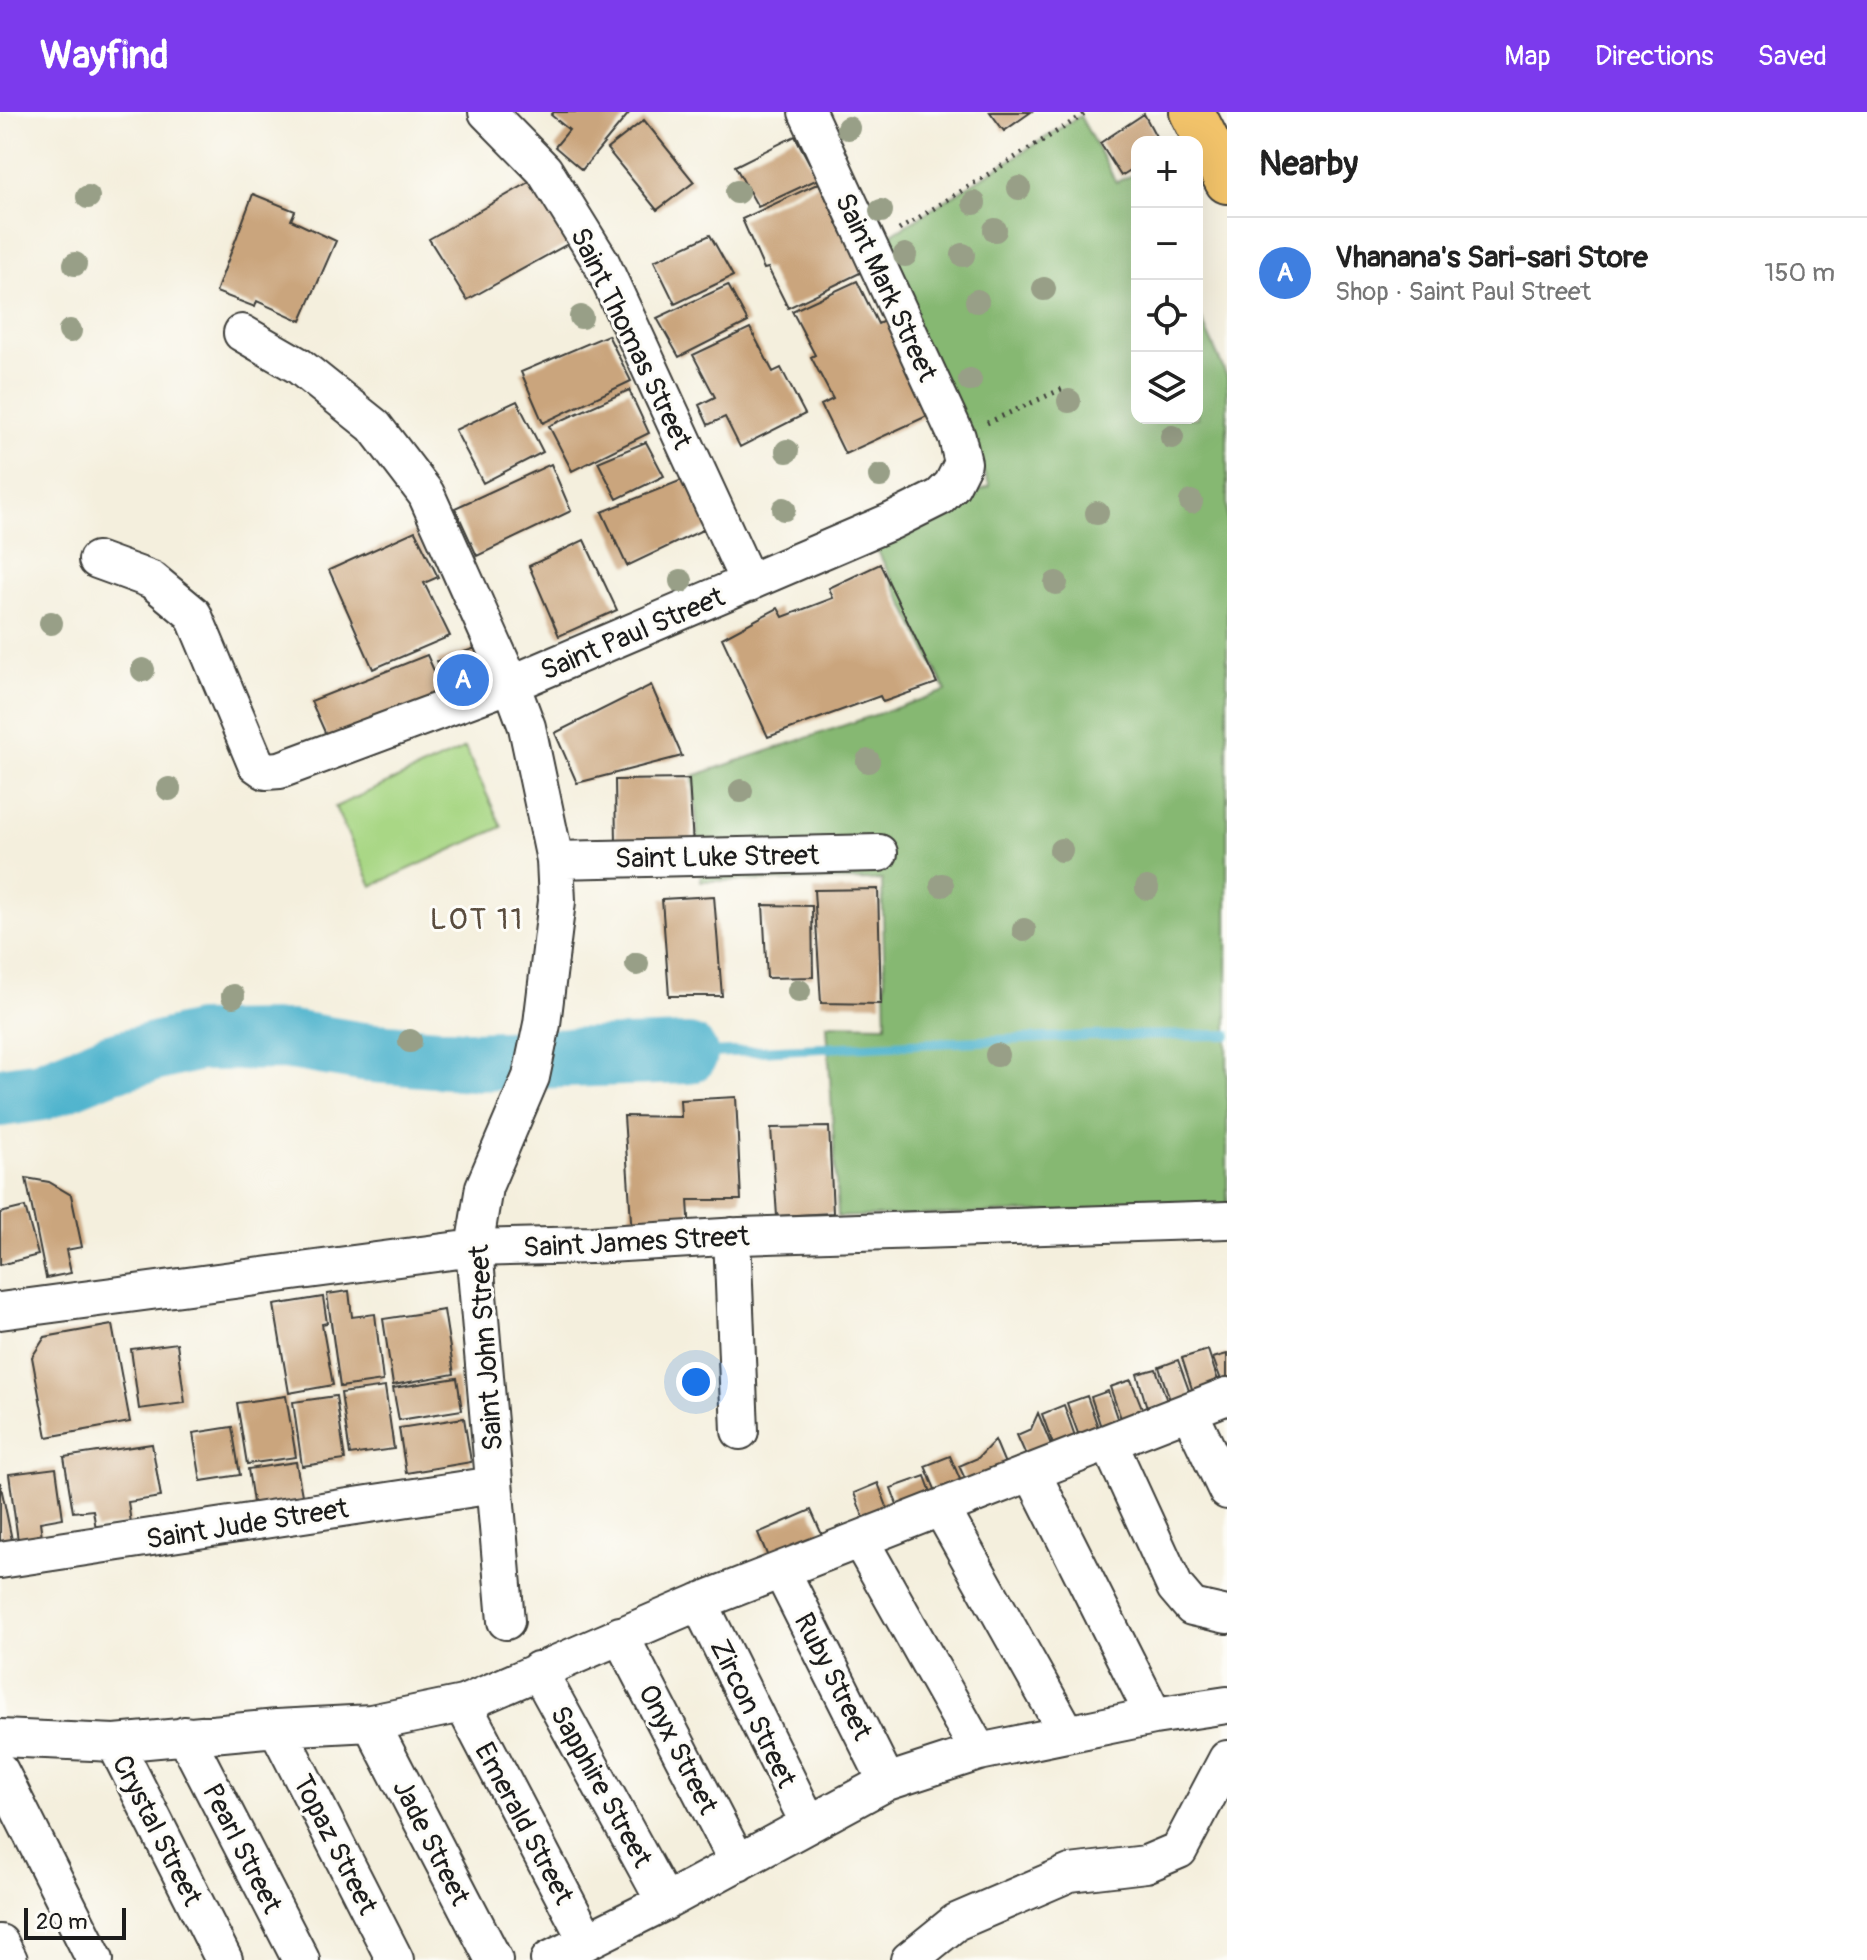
<!DOCTYPE html>
<html lang="en">
<head>
<meta charset="utf-8">
<style>
  :root { --surface:#fff; --page:#f2f2f2; --text:#222; --muted:#767676; --line:#e0e0e0; --accent:#7c3aed }
  body { margin:0; font-family:Pangolin,sans-serif; background:var(--page); color:var(--text) }
  .controls { position:absolute; right:24px; top:24px; display:grid; overflow:hidden; border-radius:16px; box-shadow:0 8px 32px #0002 }
  .controls button { width:72px; height:72px; display:grid; place-items:center; padding:0; border:0; border-bottom:2px solid var(--line); background:var(--surface); color:var(--text); font:40px sans-serif }
  .scale { position:absolute; left:24px; bottom:20px; width:102px; box-sizing:border-box; padding-left:8px; border:4px solid #1c1c1c; border-top:0; font-size:22px; line-height:28px; white-space:nowrap; color:#1c1c1c; -webkit-text-stroke:6px #fdfcf7; paint-order:stroke }
  .you { position:absolute; left:696px; top:1270px; width:28px; height:28px; margin:-20px; border:6px solid #fff; border-radius:50%; background:#1a73e8; box-shadow:0 0 0 12px #1a73e833 }
  .badge { display:grid; place-items:center; width:52px; height:52px; border-radius:50%; background:var(--accent); color:#fff; font-size:26px; font-weight:700 }
  .pin { position:absolute; translate:-50% -50%; border:4px solid #fff; box-shadow:0 2px 8px #0006 }
  .list { margin:0; padding:0; list-style:none }
  h2 { display:flex; justify-content:space-between; align-items:center; height:104px; margin:0; padding:0 32px; font-size:34px }
  h2 small { font-size:26px; font-weight:400; color:var(--muted) }
  .list li { display:grid; grid-template-columns:52px 1fr auto; gap:24px; align-items:center; box-sizing:border-box; height:112px; padding:0 32px; border-top:2px solid var(--line) }
  .list b { display:block; font-size:30px; white-space:nowrap }
  .list p { margin:0; font-size:26px; white-space:nowrap; color:var(--muted) }
  .list em { font-size:26px; font-style:normal; color:var(--muted) }
  .icon { flex:none; width:44px; height:44px; fill:none; stroke:currentColor; stroke-width:2; stroke-linecap:round; stroke-linejoin:round }
  .map { position:relative; flex:none; width:1227px; height:1848px; overflow:hidden }
  header { display:flex; align-items:center; gap:48px; box-sizing:border-box; height:112px; padding:0 40px; background:var(--accent); color:#fff }
  header strong { font-size:38px }
  nav { display:flex; gap:44px; margin-inline-start:auto; font-size:28px }
  main { display:flex }
  aside { flex:1; background:var(--surface) }
  .map>svg:first-child { display:block }
  .green { fill:#a9d785; stroke:#627a50; stroke-width:2 }
  .forest { fill:#86b872; stroke:#516a47; stroke-width:2 }
  .lines { fill:none; stroke-linecap:round; stroke-linejoin:round }
  .stream { stroke:#4fb4cd; stroke-width:10 }
  .river { stroke:#4fb4cd; stroke-width:60 }
  .building { fill:#caa57d }
  .minor-casing { stroke:#3c3c39; stroke-width:40 }
  .major-casing { stroke:#3c3c39; stroke-width:48 }
  .path { stroke:#3c3c39; stroke-width:5; stroke-dasharray:2 6; stroke-linecap:butt }
  .minor { stroke:#fff; stroke-width:36 }
  .major { stroke:#f2c36a; stroke-width:44 }
  .tree { fill:#989f87 }
  .labels { text-anchor:middle; stroke-width:6; stroke-linejoin:round; paint-order:stroke }
  .street-label { font-size:28px; fill:#1c1c1c; stroke:#fdfcf7 }
  .neighbourhood-label { font-size:30px; letter-spacing:2px; fill:#594c3e; stroke:#fdfcf7 }
</style>
</head>
<body>
<header>
<strong>Wayfind</strong>
<nav><a>Map</a><a>Directions</a><a>Saved</a></nav>
</header>
<main>
<div class="map">
<svg width="1227" height="1848" viewBox="0 0 1227 1848">
  <rect width="100%" height="100%" fill="#fdfcf7"/>
  <filter id="ink" filterUnits="userSpaceOnUse"><feTurbulence type="fractalNoise" baseFrequency=".0125" numOctaves="2"/><feDisplacementMap in="SourceGraphic" scale="16" xChannelSelector="R" yChannelSelector="G"/><feConvolveMatrix kernelMatrix="1 2 1 2 8 2 1 2 1" color-interpolation-filters="sRGB"/></filter>
  <filter id="wash" filterUnits="userSpaceOnUse"><feTurbulence type="fractalNoise" baseFrequency=".006" numOctaves="4" result="noise"/><feDisplacementMap in="SourceGraphic" scale="32" xChannelSelector="R" yChannelSelector="G"/><feGaussianBlur stdDeviation="1.8" result="paint"/><feColorMatrix in="noise" values="0 0 0 0 0 0 0 0 0 0 0 0 0 0 0 0 0 1.4 0 .05"/><feComposite in="paint" operator="in"/></filter>
  <g filter="url(#wash)">
    <rect width="100%" height="100%" fill="#f4efdd"/>
    <path class="green" d="M465 636 502 715 372 774 335 695Z"/>
    <path class="forest" d="M1080 4 1116 70 1135 62 1137 67V306H1197V197L1227 265V1095L838 1105 827 912 886 913 882 768 701 769 693 664 946 579 872 427 990 374 876 132Z"/>
    <g class="lines">
      <path class="stream" d="M688 942 1090 924 1227 923"/>
      <path class="river" d="M0 985 41 979 110 951 198 929 291 928 362 940 473 949 688 942"/>
    </g>
    <g id="blocks">
      <path class="building" d="M554 0H630L582 58 555 35 569 18 551 3Z
        M990 0H1031L1004 19Z
        M1144 2 1159 30H1137V54L1121 64 1100 31Z
        M644 8 694 70 657 98 607 37Z
        M795 24 818 67 758 95 735 54Z
        M537 66 573 129 467 188 429 127Z
        M819 71 842 121 847 119 866 158 788 196 768 156 764 157 742 107Z
        M253 82 295 99 291 108 336 129 301 209 257 189 255 195 216 180Z
        M710 123 733 164 675 192 654 149Z
        M857 169 878 212 895 204 938 299 845 342 821 293 833 287 811 245 815 243 792 199Z
        M728 173 748 210 679 245 657 206Z
        M750 216 773 260 781 256 805 302 740 335 725 305 708 313 699 293 715 285 693 243Z
        M608 223 631 269 543 311 521 260Z
        M629 278 649 321 572 359 549 314Z
        M517 289 543 340 483 371 455 318Z
        M646 330 664 364 617 387 598 350Z
        M551 352 571 399 477 444 455 396Z
        M692 364 713 413 627 454 602 400Z
        M415 419 438 465 424 471 450 524 373 557 329 458Z
        M584 428 617 498 559 524 529 454Z
        M880 452 937 571 883 590 880 584 768 625 722 526 778 496 783 505 833 486 829 476Z
        M485 533 502 569 454 585 437 549Z
        M427 543 449 592 332 636 311 589Z
        M651 573 682 644 577 671 555 621Z
        M689 667 693 733H616L615 668Z
        M878 777 881 892 821 891 814 778Z
        M714 784 722 884H669L662 787Z
        M763 793 812 794 813 865 767 866Z
        M736 985 741 1088H688L690 1122 632 1123 624 1004 681 1005 680 988Z
        M829 1015 833 1101 777 1104 771 1016Z
        M26 1066 49 1070 71 1083 82 1135 66 1138 71 1161 46 1166Z
        M25 1095 38 1143 0 1153V1101Z
        M349 1179 352 1205 375 1202 383 1269 340 1275 327 1182Z
        M323 1185 327 1211 322 1212 333 1273 289 1281 274 1193Z
        M444 1198 454 1262 393 1273 383 1207Z
        M112 1213 130 1310 47 1325 32 1245 45 1225Z
        M177 1231 185 1291 139 1297 131 1237Z
        M1208 1238 1221 1278 1195 1286 1182 1246Z
        M1227 1242V1278L1225 1279 1213 1246Z
        M1178 1248 1192 1287 1172 1294 1159 1255Z
        M1156 1257 1168 1292 1148 1299 1137 1262Z
        M457 1266 462 1298 399 1308 393 1276Z
        M1131 1268 1144 1301 1122 1309 1110 1275Z
        M385 1275 394 1337 350 1343 341 1281Z
        M1108 1279 1118 1309 1101 1315 1091 1285Z
        M286 1284 296 1345 247 1352 237 1291Z
        M336 1284 345 1348 302 1354 293 1290Z
        M1087 1284 1099 1318 1079 1324 1067 1291Z
        M1064 1293 1076 1327 1054 1335 1042 1302Z
        M1038 1301 1054 1340 1029 1350 1017 1323 1031 1317Z
        M464 1306 471 1350 406 1361 399 1316Z
        M232 1315 240 1363 201 1369 193 1321Z
        M995 1328 1008 1359 969 1375 959 1354 978 1346Z
        M152 1332 161 1385 128 1390 131 1411 96 1417 93 1398 73 1400 64 1345Z
        M950 1344 965 1379 940 1389 925 1354Z
        M296 1350 303 1389 254 1397 248 1357Z
        M56 1356 63 1406 40 1410 43 1432 19 1436 9 1362Z
        M925 1364 936 1394 902 1406 891 1376Z
        M0 1370 12 1428 0 1430Z
        M878 1371 892 1408 868 1417 854 1381Z
        M811 1398 827 1434 773 1457 758 1421Z"/>
    </g>
  </g>
  <g filter="url(#ink)">
    <use href="#blocks" fill-opacity="0" stroke="#3c3c39" stroke-width="2"/>
    <g class="lines">
      <g class="minor-casing">
        <path id="minor" d="M487 0 544 58 601 150 749 471
          M242 221 299 254 374 314 426 382 511 572 527 615 555 748 557 789 542 912 531 965 484 1075 474 1136 506 1509
          M97 448 152 468 193 502 256 652 266 659 280 658 511 572 892 409 940 385 952 373 963 351 957 325 807 0
          M555 748 879 741
          M732 1124 740 1319
          M0 1199 474 1136 591 1133 740 1124 1227 1108
          M1189 1299 1227 1379
          M1109 1331 1175 1475 1192 1495 1227 1503
          M1032 1361 1154 1604
          M941 1396 1067 1621
          M860 1428 979 1640
          M0 1448 494 1373
          M781 1458 887 1670
          M699 1490 809 1712
          M620 1523 738 1751
          M538 1558 665 1790
          M463 1592 587 1829
          M371 1611 494 1848
          M277 1616 395 1848
          M185 1623 301 1848
          M0 1626 115 1631 277 1616 371 1611 463 1592 699 1490 1227 1284
          M115 1631 224 1848
          M0 1659 95 1848
          M0 1831 9 1848
          M549 1848 665 1790 887 1670 979 1640 1154 1604 1227 1593
          M909 1848 956 1810 1070 1761 1146 1752 1179 1738 1227 1647"/>
      </g>
      <g class="major-casing">
        <path id="major" d="M1192 0 1227 69"/>
      </g>
      <path class="path" d="M899 118 1088 0
        M987 311 1062 277"/>
      <use href="#minor" class="minor"/>
      <use href="#major" class="major"/>
    </g>
    <g class="tree">
      <circle cx="848" cy="16" r="12"/>
      <circle cx="1019" cy="76" r="12"/>
      <circle cx="737" cy="80" r="12"/>
      <circle cx="88" cy="85" r="12"/>
      <circle cx="974" cy="91" r="12"/>
      <circle cx="881" cy="99" r="12"/>
      <circle cx="995" cy="118" r="12"/>
      <circle cx="905" cy="143" r="12"/>
      <circle cx="963" cy="143" r="12"/>
      <circle cx="75" cy="152" r="12"/>
      <circle cx="1044" cy="177" r="12"/>
      <circle cx="977" cy="189" r="12"/>
      <circle cx="581" cy="205" r="12"/>
      <circle cx="70" cy="219" r="12"/>
      <circle cx="970" cy="268" r="12"/>
      <circle cx="1069" cy="289" r="12"/>
      <circle cx="1172" cy="325" r="12"/>
      <circle cx="787" cy="339" r="12"/>
      <circle cx="880" cy="364" r="12"/>
      <circle cx="1191" cy="390" r="12"/>
      <circle cx="784" cy="397" r="12"/>
      <circle cx="1097" cy="401" r="12"/>
      <circle cx="681" cy="469" r="12"/>
      <circle cx="1056" cy="471" r="12"/>
      <circle cx="51" cy="511" r="12"/>
      <circle cx="143" cy="558" r="12"/>
      <circle cx="868" cy="649" r="12"/>
      <circle cx="169" cy="677" r="12"/>
      <circle cx="741" cy="679" r="12"/>
      <circle cx="1061" cy="738" r="12"/>
      <circle cx="942" cy="773" r="12"/>
      <circle cx="1147" cy="776" r="12"/>
      <circle cx="1024" cy="818" r="12"/>
      <circle cx="637" cy="852" r="12"/>
      <circle cx="799" cy="879" r="12"/>
      <circle cx="233" cy="884" r="12"/>
      <circle cx="410" cy="929" r="12"/>
      <circle cx="997" cy="943" r="12"/>
    </g>
  </g>
  <g class="labels">
    <g class="street-label">
      <text transform="translate(887 175) rotate(65)" y="10">Saint Mark Street</text>
      <text transform="translate(632 226) rotate(64)" y="10">Saint Thomas Street</text>
      <text transform="translate(632 521) rotate(-23)" y="10">Saint Paul Street</text>
      <text transform="translate(717 744) rotate(-1)" y="10">Saint Luke Street</text>
      <text transform="translate(636 1129) rotate(-3)" y="10">Saint James Street</text>
      <text transform="translate(485 1236) rotate(-94)" y="10">Saint John Street</text>
      <text transform="translate(247 1411) rotate(-9)" y="10">Saint Jude Street</text>
      <text transform="translate(834 1564) rotate(63)" y="10">Ruby Street</text>
      <text transform="translate(754 1601) rotate(64)" y="10">Zircon Street</text>
      <text transform="translate(679 1637) rotate(63)" y="10">Onyx Street</text>
      <text transform="translate(602 1674) rotate(61)" y="10">Sapphire Street</text>
      <text transform="translate(525 1711) rotate(62)" y="10">Emerald Street</text>
      <text transform="translate(158 1718) rotate(63)" y="10">Crystal Street</text>
      <text transform="translate(432 1730) rotate(63)" y="10">Jade Street</text>
      <text transform="translate(336 1732) rotate(63)" y="10">Topaz Street</text>
      <text transform="translate(243 1736) rotate(63)" y="10">Pearl Street</text>
    </g>
    <g class="neighbourhood-label">
      <text x="477" y="817">LOT 11</text>
    </g>
  </g>
</svg>
<div class="controls">
<button>+</button>
<button>−</button>
<button><svg class="icon" aria-label="locate" viewBox="0 0 24 24"><circle cx="12" cy="12" r="6"/><path d="M12 2v4M12 18v4M2 12h4M18 12h4"/></svg></button>
<button><svg class="icon" aria-label="layers" viewBox="0 0 24 24"><path d="M12 4l9 5-9 5-9-5zM3 14l9 5 9-5"/></svg></button>
</div>
<div class="scale">20 m</div>
<div class="you"></div>
<div class="pin badge" style="left:463px;top:568px;background:#3f7fe0">A</div>
</div>
<aside>
<h2>Nearby<small></small></h2>
<ul class="list">
<li><span class="badge" style="background:#3f7fe0">A</span><div><b>Vhanana's Sari-sari Store</b><p>Shop · Saint Paul Street</p></div><em>150 m</em></li>
</ul>
</aside>
</main>
</body>
</html>
